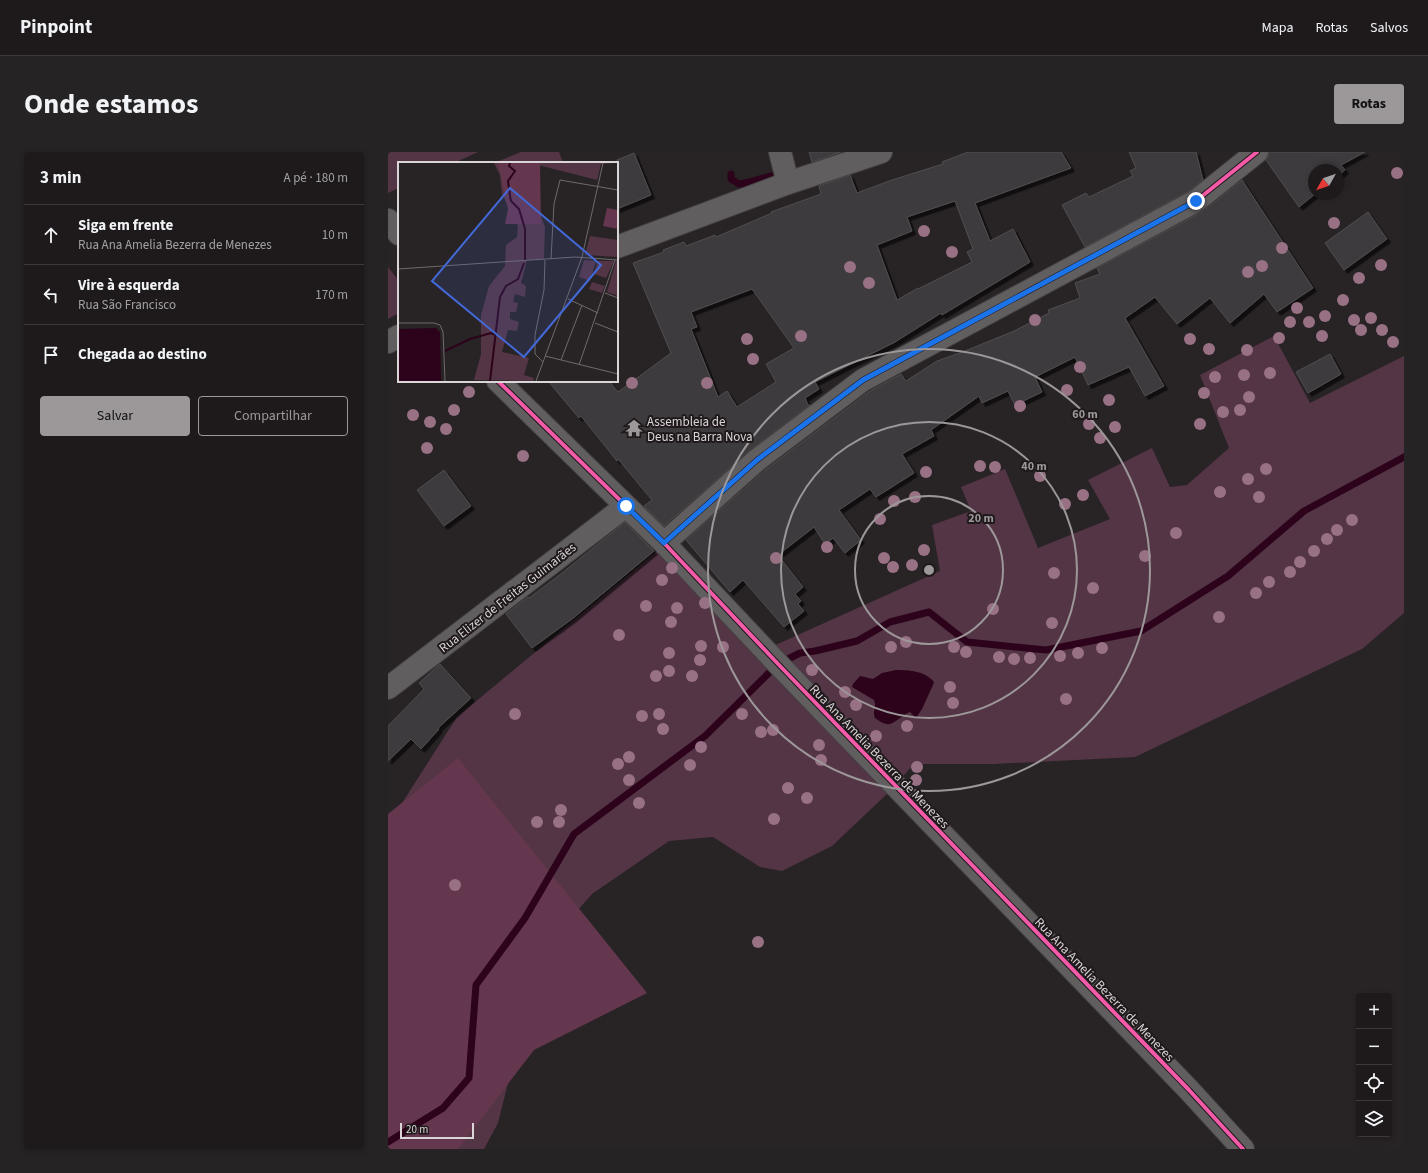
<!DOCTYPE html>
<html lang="pt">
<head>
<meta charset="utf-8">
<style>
  :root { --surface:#1e1a1c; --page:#262325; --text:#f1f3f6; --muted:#a1a1a3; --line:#3c383b; --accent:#9c9799 }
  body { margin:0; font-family:"Source Sans 3",sans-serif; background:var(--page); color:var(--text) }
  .controls { position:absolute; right:12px; bottom:12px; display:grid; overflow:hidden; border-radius:4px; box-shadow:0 2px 6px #0003 }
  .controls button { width:36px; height:36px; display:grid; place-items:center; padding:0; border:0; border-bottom:1px solid var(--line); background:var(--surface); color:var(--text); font:20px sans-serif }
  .compass { position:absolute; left:920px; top:12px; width:36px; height:36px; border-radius:50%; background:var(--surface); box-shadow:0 2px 6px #0003; rotate:230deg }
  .scale { position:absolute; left:12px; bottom:10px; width:74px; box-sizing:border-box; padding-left:4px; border:2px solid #dad5d7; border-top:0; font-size:11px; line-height:14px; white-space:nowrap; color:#dad5d7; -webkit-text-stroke:3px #1f191c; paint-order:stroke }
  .stop { position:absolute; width:12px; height:12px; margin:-9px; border:3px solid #1a73e8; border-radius:50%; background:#fff }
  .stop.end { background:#1a73e8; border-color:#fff; box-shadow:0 1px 4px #0008 }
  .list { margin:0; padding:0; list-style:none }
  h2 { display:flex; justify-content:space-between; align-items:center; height:52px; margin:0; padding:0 16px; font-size:17px }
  h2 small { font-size:13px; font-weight:400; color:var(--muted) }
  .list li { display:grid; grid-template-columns:26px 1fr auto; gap:12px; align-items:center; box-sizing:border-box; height:60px; padding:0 16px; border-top:1px solid var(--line) }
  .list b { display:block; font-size:15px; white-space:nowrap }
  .list p { margin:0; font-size:13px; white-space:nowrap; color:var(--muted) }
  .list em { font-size:13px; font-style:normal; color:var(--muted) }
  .actions { display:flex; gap:8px; padding:12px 16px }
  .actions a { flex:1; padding:9px 0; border:1px solid var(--accent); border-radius:4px; text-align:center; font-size:14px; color:var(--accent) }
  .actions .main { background:var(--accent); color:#111 }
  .icon { flex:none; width:22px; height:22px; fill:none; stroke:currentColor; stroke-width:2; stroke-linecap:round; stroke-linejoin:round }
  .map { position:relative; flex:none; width:1016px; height:997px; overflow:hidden; border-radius:4px }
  header { display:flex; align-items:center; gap:24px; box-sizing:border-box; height:56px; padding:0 20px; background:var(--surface); border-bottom:1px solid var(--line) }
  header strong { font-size:19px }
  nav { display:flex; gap:22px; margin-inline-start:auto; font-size:14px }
  .intro { display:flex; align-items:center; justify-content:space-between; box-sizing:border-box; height:96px; padding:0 24px }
  h1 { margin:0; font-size:28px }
  .button { padding:10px 18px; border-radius:4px; background:var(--accent); color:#111; font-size:14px; font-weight:700 }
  main { display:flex; gap:24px; padding:0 24px }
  aside { flex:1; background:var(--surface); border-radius:4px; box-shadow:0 2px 6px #0003 }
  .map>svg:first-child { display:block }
  .green { fill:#543545 }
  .forest { fill:#65374f }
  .water { fill:#2c031b }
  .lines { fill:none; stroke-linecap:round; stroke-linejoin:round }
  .stream { stroke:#2c031b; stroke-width:7 }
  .building { fill:#3e3b3c; stroke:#504d4e; fill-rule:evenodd; filter:url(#shadow) }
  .street-casing { stroke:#454143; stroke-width:24 }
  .secondary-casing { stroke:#454143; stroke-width:24 }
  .street { stroke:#615e60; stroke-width:22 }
  .secondary { stroke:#615e60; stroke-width:22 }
  .cycleway-casing { stroke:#1f191c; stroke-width:6 }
  .cycleway { stroke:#f35aa7; stroke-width:4 }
  .tree { fill:#997185 }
  .route { stroke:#1a73e8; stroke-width:5 }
  .ring { fill:none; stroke:#9c9799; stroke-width:2 }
  .labels { text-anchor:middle; stroke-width:4; stroke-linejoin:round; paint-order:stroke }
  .poi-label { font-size:13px; fill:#dad5d7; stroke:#1f191c; text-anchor:start }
  .street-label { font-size:13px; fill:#dad5d7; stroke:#1f191c }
  .inset-river { fill:none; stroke:#2c031b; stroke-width:2 }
  .inset-road { fill:none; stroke:#6f6a6c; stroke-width:1 }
  .view { fill:#4369d8; fill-opacity:0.15; stroke:#4369d8; stroke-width:2 }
  .inset-edge { fill:none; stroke:#dad5d7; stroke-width:2 }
  .centre { fill:#9c9799; stroke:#1f191c; stroke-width:2 }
  .ring-label { font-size:12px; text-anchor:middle; font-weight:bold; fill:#9c9799; stroke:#1f191c; stroke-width:4; stroke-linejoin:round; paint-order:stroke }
</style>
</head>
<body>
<header>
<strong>Pinpoint</strong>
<nav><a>Mapa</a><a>Rotas</a><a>Salvos</a></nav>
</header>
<div class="intro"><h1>Onde estamos</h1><a class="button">Rotas</a></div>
<main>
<aside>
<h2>3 min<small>A pé · 180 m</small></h2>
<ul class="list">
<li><svg class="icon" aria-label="ahead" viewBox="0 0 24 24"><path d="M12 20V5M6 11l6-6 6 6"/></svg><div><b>Siga em frente</b><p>Rua Ana Amelia Bezerra de Menezes</p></div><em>10 m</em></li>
<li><svg class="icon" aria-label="left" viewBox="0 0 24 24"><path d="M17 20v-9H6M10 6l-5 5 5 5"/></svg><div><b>Vire à esquerda</b><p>Rua São Francisco</p></div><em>170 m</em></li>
<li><svg class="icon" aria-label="arrive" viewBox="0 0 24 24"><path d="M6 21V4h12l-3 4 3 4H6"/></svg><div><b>Chegada ao destino</b></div></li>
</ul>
<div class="actions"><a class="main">Salvar</a><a>Compartilhar</a></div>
</aside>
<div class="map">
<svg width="1016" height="997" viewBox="0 0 1016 997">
  <defs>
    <filter id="shadow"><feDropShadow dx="3.5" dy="3.5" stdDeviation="0" flood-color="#0009"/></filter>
  </defs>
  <rect width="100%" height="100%" fill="#282325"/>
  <path class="green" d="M0 0H90L66 11H11V36L0 41Z
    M133 0H171L175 11H106Z
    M0 115 11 129V161L0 167Z
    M886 184 922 251 1016 204V461L974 497 747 605 606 612H526L500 641 444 694 394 719 372 715 325 685 281 689 204 742 182 767 138 859 110 971 96 997H0V673L69 565 270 398 372 500 552 419 544 373 583 359 573 335 617 317 650 396 722 367 700 328 764 296 782 335 799 333 841 296 812 223Z"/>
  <path class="forest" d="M70 606 259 841 146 898 70 997H0V662Z"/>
  <path class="water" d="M508 518C521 518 537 519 546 530L545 533 534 557 528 566 522 560C515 562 505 574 499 572 495 572 490 568 487 566 484 560 489 554 486 548L464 535 465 532 472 524 485 527 494 521Z"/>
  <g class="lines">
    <path class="stream" d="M343 22V27L351 32C366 30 380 23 396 22
      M0 990 55 956 81 926 88 833 137 766 186 682 317 584 390 512 412 501 427 499 469 489 502 470 541 460 579 490 658 498 753 479 840 424 916 359 1016 305"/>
  </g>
  <path class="building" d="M421 0H453L424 10Z
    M580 0H673L683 16 587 51 602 89 625 77 642 110 554 163 553 161 507 190 427 230 431 237 417 246 420 253H422L361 299 276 374 256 354 264 348 230 307 229 309 193 264 191 266 160 229H221L230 240 283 201 245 111 276 100 275 98 296 90 298 94 327 83 328 85 384 61 383 60 433 42 431 34 462 23 469 41 504 28 555 12 554 10ZM567 49 585 97 579 100 584 110 530 137V136L509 148 489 93 524 79 519 65ZM364 137 406 196 378 212 388 230 349 255 339 239 330 245 303 177 309 175 303 160Z
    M741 0H808L815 28 801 39 697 95 674 53 698 41 701 45 745 24 742 19 748 16Z
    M881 0H977L953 13 957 18 950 24V18H926V42H927L911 55 878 8 880 5Z
    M246 1 263 43 229 57V8Z
    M854 28 925 136 889 160 876 142 842 171 822 146 789 172 767 145 737 166 776 234 757 244 741 215 700 233 687 205 647 225 654 240 627 253 620 239 594 251 591 244 543 278 546 284 514 302 526 321 488 345 482 337 451 358 473 388 457 401 445 386 437 392 426 375 390 403 415 435 407 442 413 449 410 452 416 459 396 475 355 428 342 440 298 388 377 318 482 239 513 222 518 229 549 209 577 199 626 179 661 161 660 158 692 146 687 131 712 122 709 116 814 60Z
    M980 60 999 87 956 118 937 91Z
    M942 202 953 222 920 241 908 220Z
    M56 318 83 354 56 374 29 338Z
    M237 370 266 399 184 467 144 496 118 462 140 445 141 446 174 421Z
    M52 512 83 546 50 576 51 577 33 597 23 587 0 609V574L36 537 31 531Z"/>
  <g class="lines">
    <g class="street-casing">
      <path id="street" d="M392 0 400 31
        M0 68 11 82
        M110 229 276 391 392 514 801 938 855 997
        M276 391 369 308 475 228 808 49 869 0
        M0 536 238 354"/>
    </g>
    <g class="secondary-casing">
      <path id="secondary" d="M229 95 400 31 493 0
        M0 190 11 184"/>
    </g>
    <use href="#street" class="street"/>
    <use href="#secondary" class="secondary"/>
    <g class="cycleway-casing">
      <path id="cycleway" d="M110 229 276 391 392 514 801 938 855 997
        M276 391 369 308 475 228 808 49 869 0"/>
    </g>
    <use href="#cycleway" class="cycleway"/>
  </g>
  <g class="tree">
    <circle cx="1009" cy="21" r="6"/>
    <circle cx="946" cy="71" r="6"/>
    <circle cx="536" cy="79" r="6"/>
    <circle cx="894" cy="96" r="6"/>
    <circle cx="564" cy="100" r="6"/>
    <circle cx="993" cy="113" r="6"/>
    <circle cx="874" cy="114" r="6"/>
    <circle cx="462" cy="115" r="6"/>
    <circle cx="860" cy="120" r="6"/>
    <circle cx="971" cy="126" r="6"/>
    <circle cx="481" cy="131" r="6"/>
    <circle cx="955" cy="148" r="6"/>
    <circle cx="909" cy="156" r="6"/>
    <circle cx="937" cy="164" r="6"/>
    <circle cx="983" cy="166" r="6"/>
    <circle cx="647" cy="168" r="6"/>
    <circle cx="966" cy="168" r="6"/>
    <circle cx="902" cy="170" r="6"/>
    <circle cx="921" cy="170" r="6"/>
    <circle cx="973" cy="178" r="6"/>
    <circle cx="994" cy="178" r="6"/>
    <circle cx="413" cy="184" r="6"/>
    <circle cx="934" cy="184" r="6"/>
    <circle cx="891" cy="186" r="6"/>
    <circle cx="359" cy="187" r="6"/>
    <circle cx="802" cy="187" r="6"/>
    <circle cx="1005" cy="190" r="6"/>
    <circle cx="821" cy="197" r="6"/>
    <circle cx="859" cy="198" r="6"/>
    <circle cx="365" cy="207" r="6"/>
    <circle cx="692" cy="215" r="6"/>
    <circle cx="882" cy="221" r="6"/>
    <circle cx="856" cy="223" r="6"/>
    <circle cx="827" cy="225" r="6"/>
    <circle cx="244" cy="231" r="6"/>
    <circle cx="319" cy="231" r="6"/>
    <circle cx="679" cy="238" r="6"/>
    <circle cx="81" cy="240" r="6"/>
    <circle cx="816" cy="241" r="6"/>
    <circle cx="861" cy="245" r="6"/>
    <circle cx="721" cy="248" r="6"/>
    <circle cx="632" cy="254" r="6"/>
    <circle cx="66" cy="258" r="6"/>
    <circle cx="852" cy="258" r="6"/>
    <circle cx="835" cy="260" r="6"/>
    <circle cx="25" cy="263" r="6"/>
    <circle cx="42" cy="270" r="6"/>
    <circle cx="701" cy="272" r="6"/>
    <circle cx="812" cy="272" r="6"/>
    <circle cx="727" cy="275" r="6"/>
    <circle cx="58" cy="277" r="6"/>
    <circle cx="712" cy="286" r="6"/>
    <circle cx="39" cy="296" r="6"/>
    <circle cx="135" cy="304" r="6"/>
    <circle cx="592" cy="314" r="6"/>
    <circle cx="607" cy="315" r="6"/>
    <circle cx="878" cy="317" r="6"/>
    <circle cx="538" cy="320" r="6"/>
    <circle cx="652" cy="324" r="6"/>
    <circle cx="860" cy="327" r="6"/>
    <circle cx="832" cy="340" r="6"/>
    <circle cx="695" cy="343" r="6"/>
    <circle cx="527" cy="345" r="6"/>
    <circle cx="871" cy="345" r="6"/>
    <circle cx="506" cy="349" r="6"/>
    <circle cx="677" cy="352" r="6"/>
    <circle cx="492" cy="367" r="6"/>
    <circle cx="964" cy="368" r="6"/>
    <circle cx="949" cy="378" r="6"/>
    <circle cx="788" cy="381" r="6"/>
    <circle cx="939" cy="387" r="6"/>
    <circle cx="439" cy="395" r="6"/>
    <circle cx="536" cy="398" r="6"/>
    <circle cx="926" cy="399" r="6"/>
    <circle cx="757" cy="404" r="6"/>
    <circle cx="388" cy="406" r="6"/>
    <circle cx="496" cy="406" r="6"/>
    <circle cx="912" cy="410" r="6"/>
    <circle cx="524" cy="413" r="6"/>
    <circle cx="505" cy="415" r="6"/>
    <circle cx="284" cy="416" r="6"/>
    <circle cx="902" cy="420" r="6"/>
    <circle cx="666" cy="421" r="6"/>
    <circle cx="274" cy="428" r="6"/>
    <circle cx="881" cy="430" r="6"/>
    <circle cx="705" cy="436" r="6"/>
    <circle cx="868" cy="441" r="6"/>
    <circle cx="317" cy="451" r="6"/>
    <circle cx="258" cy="454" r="6"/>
    <circle cx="289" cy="456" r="6"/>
    <circle cx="605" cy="457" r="6"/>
    <circle cx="831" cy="465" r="6"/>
    <circle cx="283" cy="470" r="6"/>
    <circle cx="664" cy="471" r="6"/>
    <circle cx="231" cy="483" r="6"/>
    <circle cx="518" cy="490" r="6"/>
    <circle cx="313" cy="494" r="6"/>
    <circle cx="335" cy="495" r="6"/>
    <circle cx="503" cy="495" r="6"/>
    <circle cx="566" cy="495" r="6"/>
    <circle cx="714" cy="496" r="6"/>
    <circle cx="578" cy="500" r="6"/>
    <circle cx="281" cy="501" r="6"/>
    <circle cx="690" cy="501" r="6"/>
    <circle cx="672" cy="504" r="6"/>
    <circle cx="611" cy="505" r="6"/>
    <circle cx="642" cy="506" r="6"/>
    <circle cx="626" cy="507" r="6"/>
    <circle cx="312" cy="508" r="6"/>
    <circle cx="424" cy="518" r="6"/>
    <circle cx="281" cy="519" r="6"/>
    <circle cx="268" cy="524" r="6"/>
    <circle cx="304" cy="524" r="6"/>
    <circle cx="562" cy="535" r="6"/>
    <circle cx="457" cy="540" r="6"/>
    <circle cx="678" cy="547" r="6"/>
    <circle cx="565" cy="551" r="6"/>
    <circle cx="468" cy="553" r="6"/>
    <circle cx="127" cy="562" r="6"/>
    <circle cx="271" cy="562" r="6"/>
    <circle cx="354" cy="562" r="6"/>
    <circle cx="254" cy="564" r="6"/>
    <circle cx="519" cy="574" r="6"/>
    <circle cx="275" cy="577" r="6"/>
    <circle cx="385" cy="578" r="6"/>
    <circle cx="373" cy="580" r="6"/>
    <circle cx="488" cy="584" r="6"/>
    <circle cx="431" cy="593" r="6"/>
    <circle cx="313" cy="595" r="6"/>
    <circle cx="241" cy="605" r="6"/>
    <circle cx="433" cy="608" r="6"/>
    <circle cx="230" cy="612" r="6"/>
    <circle cx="302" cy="613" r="6"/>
    <circle cx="529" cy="615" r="6"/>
    <circle cx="241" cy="628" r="6"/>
    <circle cx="528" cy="628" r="6"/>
    <circle cx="400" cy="636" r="6"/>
    <circle cx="419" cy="646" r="6"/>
    <circle cx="251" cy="651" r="6"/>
    <circle cx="173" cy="658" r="6"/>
    <circle cx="386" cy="667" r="6"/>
    <circle cx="149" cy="670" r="6"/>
    <circle cx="171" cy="670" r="6"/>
    <circle cx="67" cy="733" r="6"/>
    <circle cx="370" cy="790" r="6"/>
  </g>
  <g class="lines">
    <path class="route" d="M238 354 276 391 369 308 475 228 808 49"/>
  </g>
  <g class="ring">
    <circle cx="541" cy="418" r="74"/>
    <circle cx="541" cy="418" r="148"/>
    <circle cx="541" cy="418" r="221"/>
  </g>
  <defs>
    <g id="temple-bare" transform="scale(1.38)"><path d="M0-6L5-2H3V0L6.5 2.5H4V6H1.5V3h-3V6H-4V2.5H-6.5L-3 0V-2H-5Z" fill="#9c9799" stroke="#1f191c" stroke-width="2.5" paint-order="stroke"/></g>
  </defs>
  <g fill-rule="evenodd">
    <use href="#temple-bare" x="246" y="276"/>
  </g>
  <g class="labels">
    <g class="poi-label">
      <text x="259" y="274">Assembleia de<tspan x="259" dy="15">Deus na Barra Nova</tspan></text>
    </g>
    <g class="street-label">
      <text transform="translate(119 445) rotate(-38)" y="5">Rua Elizer de Freitas Guimarães</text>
      <text transform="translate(492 604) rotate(46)" y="5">Rua Ana Amelia Bezerra de Menezes</text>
      <text transform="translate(717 837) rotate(46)" y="5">Rua Ana Amelia Bezerra de Menezes</text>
    </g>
  </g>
  <g transform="translate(10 10)">
    <rect width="220" height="220" fill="#282325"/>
    <path d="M96 1H217L203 2 199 18 136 2 139 43 147 65 146 97 129 98 123 121 128 124 127 135 117 132 115 140 120 141 118 150H112V157L121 160 119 169 110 168 104 190 131 196 126 213 136 216 135 219 76 218 83 192V153L91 124 107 104 108 83 119 75 120 64 104 32 102 13ZM192 74 220 78V95L187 93ZM186 98 198 99 192 119 181 115ZM200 99H216L208 116 196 112ZM218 99H220V134L209 130ZM194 120 207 124 204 131 191 127Z" fill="#543545"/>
    <path d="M100 1H142L143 62H107L110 47ZM209 46 220 48V67L205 64Z" fill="#65374f"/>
    <path d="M38 166 42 170 43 219H0V167Z" fill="#2c031b"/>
    <path class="inset-river" d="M112 1 111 4 117 9 110 19 112 34 113 39 121 47 127 67V98M47 189 72 177 93 171 98 173M92 219 102 135 108 124 120 117 126 101"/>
    <path class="inset-road" d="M153 97 156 42 162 18 220 28M0 107 177 95 220 98M207 131 220 136M170 137 200 151M0 161H36L42 163 45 170 47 219M197 161 220 170M147 194 220 212M163 198 184 143M145 200 137 192V173L146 128 147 98M181 203 217 98M138 219 184 95 205 1"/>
    <path class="view" d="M112 26 203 103 126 195 34 119Z"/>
    <rect width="220" height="220" class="inset-edge"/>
  </g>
  <circle cx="541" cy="418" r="6" class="centre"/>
  <g class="ring-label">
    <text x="697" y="266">60 m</text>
    <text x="646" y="318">40 m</text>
    <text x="593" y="370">20 m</text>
  </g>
</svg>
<div class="controls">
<button>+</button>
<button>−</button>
<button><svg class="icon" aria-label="locate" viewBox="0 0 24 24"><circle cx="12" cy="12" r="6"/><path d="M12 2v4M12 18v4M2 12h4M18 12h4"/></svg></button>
<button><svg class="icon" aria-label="layers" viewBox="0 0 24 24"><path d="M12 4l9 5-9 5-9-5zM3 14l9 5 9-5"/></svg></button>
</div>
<svg class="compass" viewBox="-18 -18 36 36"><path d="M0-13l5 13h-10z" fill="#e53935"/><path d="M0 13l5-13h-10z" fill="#a1a1a3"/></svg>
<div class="scale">20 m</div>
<div class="stop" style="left:238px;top:354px"></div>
<div class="stop end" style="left:808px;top:49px"></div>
</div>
</main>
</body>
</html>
